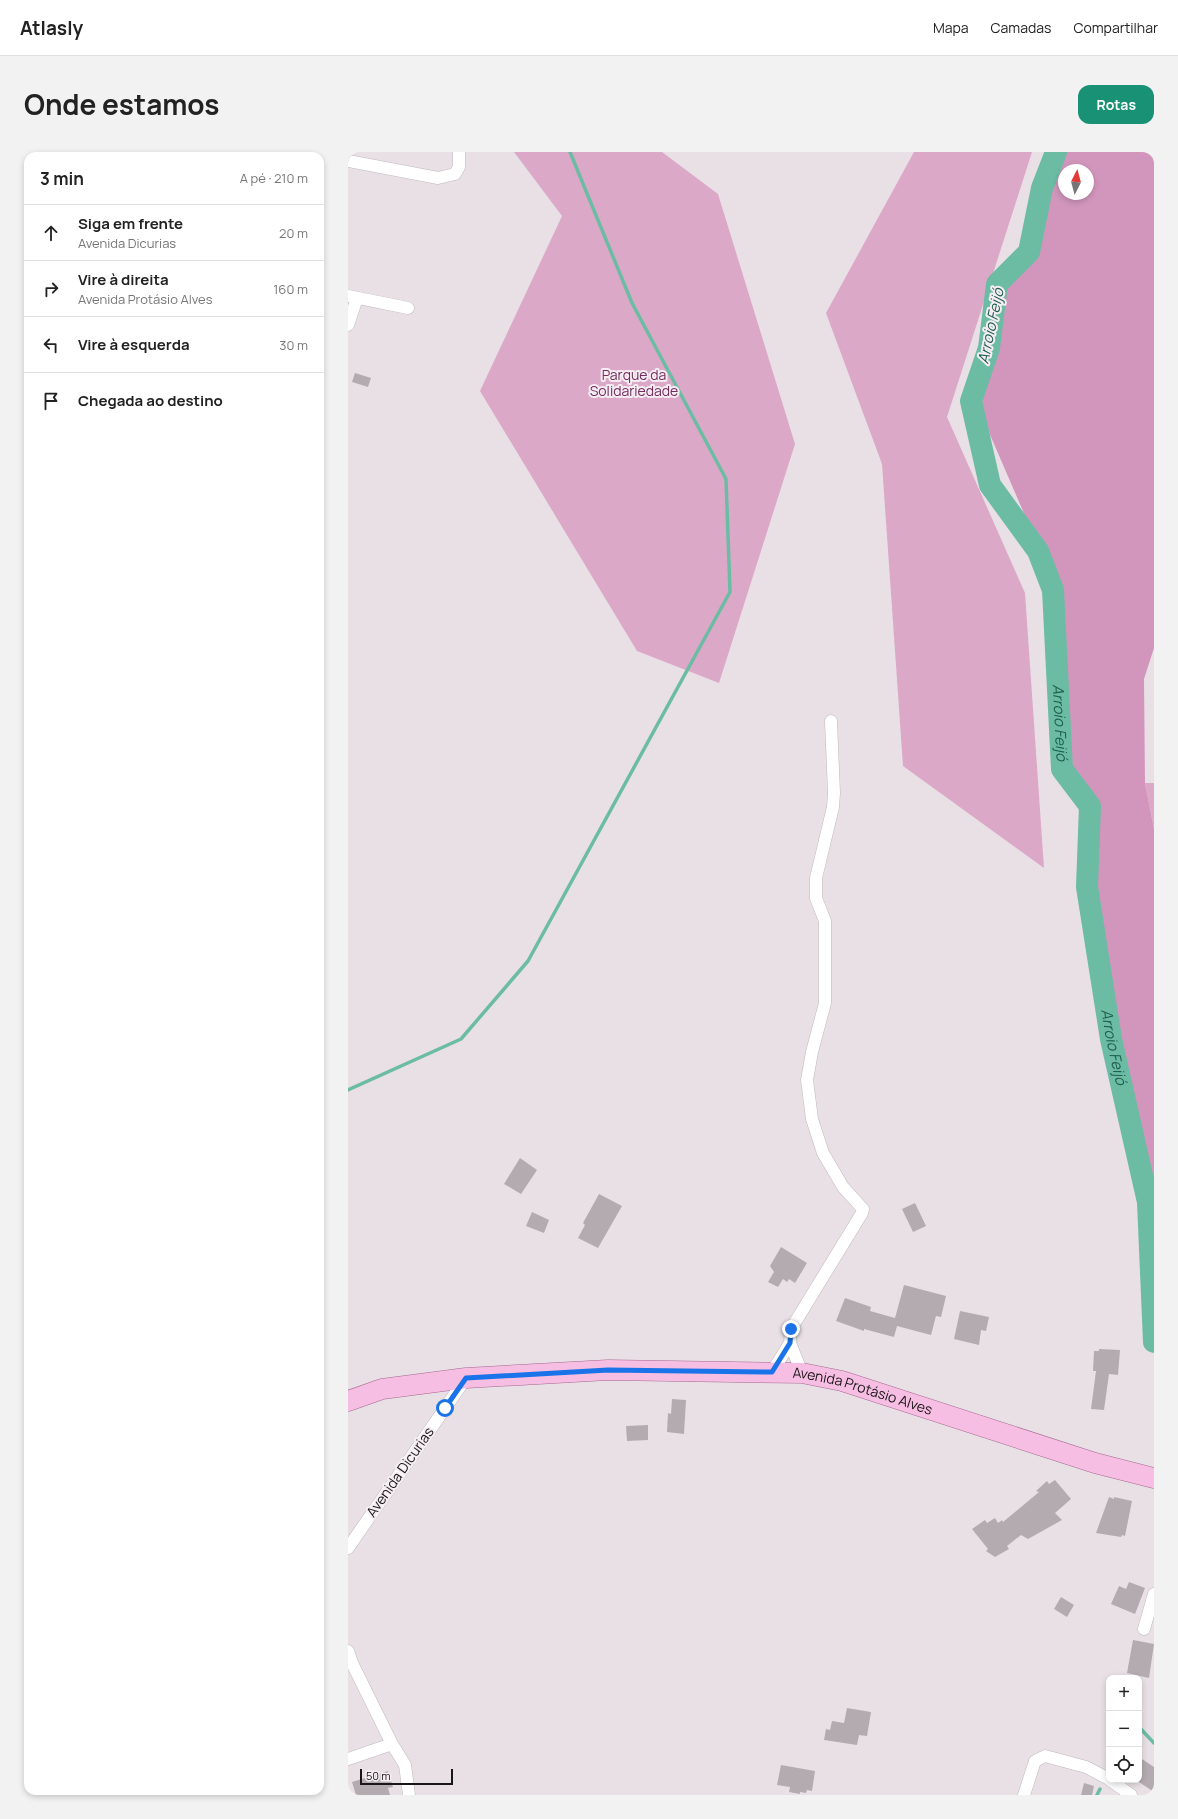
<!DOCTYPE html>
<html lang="pt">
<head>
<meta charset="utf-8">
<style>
  :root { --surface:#fff; --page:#f2f2f2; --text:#222; --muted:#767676; --line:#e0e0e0; --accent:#189175 }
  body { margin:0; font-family:Manrope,sans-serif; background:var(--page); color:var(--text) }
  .controls { position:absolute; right:12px; bottom:12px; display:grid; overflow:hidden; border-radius:8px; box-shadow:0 2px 6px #0003 }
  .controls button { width:36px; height:36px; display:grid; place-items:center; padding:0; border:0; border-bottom:1px solid var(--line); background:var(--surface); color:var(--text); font:20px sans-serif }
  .compass { position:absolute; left:710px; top:12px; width:36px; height:36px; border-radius:50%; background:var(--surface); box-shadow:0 2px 6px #0003; rotate:6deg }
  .scale { position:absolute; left:12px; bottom:10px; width:93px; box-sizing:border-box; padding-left:4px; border:2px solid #191618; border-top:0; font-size:11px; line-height:14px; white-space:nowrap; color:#191618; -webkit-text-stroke:3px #f5edf2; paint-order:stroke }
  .stop { position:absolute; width:12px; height:12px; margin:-9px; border:3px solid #1a73e8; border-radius:50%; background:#fff }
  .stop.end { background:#1a73e8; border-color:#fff; box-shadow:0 1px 4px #0008 }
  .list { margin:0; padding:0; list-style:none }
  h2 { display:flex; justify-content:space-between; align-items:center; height:52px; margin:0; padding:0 16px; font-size:17px }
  h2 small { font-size:13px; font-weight:400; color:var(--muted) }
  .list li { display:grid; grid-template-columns:26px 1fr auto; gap:12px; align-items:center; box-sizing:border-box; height:56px; padding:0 16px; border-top:1px solid var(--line) }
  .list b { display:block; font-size:15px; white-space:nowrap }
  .list p { margin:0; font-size:13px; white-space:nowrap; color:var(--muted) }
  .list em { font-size:13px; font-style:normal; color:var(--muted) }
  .icon { flex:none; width:22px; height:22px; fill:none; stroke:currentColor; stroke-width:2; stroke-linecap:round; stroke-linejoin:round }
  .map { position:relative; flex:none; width:806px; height:1643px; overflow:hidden; border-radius:12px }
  header { display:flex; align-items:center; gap:24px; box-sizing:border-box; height:56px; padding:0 20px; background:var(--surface); border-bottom:1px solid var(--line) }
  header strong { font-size:19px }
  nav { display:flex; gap:22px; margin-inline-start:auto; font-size:14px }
  .intro { display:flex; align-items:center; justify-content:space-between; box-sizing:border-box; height:96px; padding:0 24px }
  h1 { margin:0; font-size:28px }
  .button { padding:10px 18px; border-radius:12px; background:var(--accent); color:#fff; font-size:14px; font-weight:700 }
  main { display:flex; gap:24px; padding:0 24px }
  aside { flex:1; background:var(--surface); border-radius:12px; box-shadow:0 2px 6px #0003 }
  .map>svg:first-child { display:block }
  .green { fill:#dca8c8 }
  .forest { fill:#d296bc; fill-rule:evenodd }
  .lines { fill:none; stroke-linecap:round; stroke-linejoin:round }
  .stream { stroke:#6cbca4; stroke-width:3.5 }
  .river { stroke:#6cbca4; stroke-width:22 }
  .building { fill:#b3abb0 }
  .minor-casing { stroke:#bfb8bc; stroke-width:13 }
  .primary-casing { stroke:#a56790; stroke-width:21 }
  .minor { stroke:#fff; stroke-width:12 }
  .primary { stroke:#f7bee3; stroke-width:20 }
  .route { stroke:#1a73e8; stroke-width:5 }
  .labels { text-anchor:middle; stroke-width:4; stroke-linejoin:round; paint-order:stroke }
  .park-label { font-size:14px; fill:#732c5e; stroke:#f5edf2 }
  .street-label { font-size:14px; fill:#191618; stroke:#f5edf2 }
  .water-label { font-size:15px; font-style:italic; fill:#1e5e4d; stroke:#f5edf2 }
</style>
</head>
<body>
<header>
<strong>Atlasly</strong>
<nav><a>Mapa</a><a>Camadas</a><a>Compartilhar</a></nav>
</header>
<div class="intro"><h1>Onde estamos</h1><a class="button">Rotas</a></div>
<main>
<aside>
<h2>3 min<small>A pé · 210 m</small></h2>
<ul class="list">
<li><svg class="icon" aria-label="ahead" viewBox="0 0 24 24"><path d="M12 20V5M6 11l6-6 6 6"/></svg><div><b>Siga em frente</b><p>Avenida Dicurias</p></div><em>20 m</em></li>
<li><svg class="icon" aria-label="right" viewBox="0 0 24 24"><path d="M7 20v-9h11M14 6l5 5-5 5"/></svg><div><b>Vire à direita</b><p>Avenida Protásio Alves</p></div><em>160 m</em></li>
<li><svg class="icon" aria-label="left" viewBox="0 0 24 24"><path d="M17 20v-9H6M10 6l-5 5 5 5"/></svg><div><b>Vire à esquerda</b></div><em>30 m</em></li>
<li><svg class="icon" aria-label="arrive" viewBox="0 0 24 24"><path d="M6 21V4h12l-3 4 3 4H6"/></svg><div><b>Chegada ao destino</b></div></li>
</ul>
</aside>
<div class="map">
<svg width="806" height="1643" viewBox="0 0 806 1643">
  <rect width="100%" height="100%" fill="#e8e0e5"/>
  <path class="green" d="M166 0H314L370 42 447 292 371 531 289 499 132 239 214 64Z
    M566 0H684L599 265 677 441 696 716 555 614 534 312 478 161Z
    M797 631H806V677Z"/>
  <path class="forest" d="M708 0H806V496L796 527 797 631 806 677V1097L805 1050 763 844 746 738 747 655 719 616 710 440 627 248 646 197 653 138 684 105 694 36ZM716 18H740V42H716Z"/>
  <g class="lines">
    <path class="stream" d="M0 938 113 887 180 809 382 440 378 327 284 151 222 0
      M791 1575 806 1591
      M749 1643 752 1637"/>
    <path class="river" id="s1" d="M708 0 694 36 681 100 649 132 641 196 623 249 642 333 690 399 705 438 714 617 742 654 739 735 763 887 800 1050 806 1190"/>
  </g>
  <path class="building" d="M7 221 23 226 20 235 4 230Z
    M172 1006 189 1018 173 1042 156 1032Z
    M251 1042 274 1054 250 1096 230 1086 237 1073 235 1071Z
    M567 1051 578 1074 565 1080 554 1057Z
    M184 1060 201 1068 196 1081 178 1074Z
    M433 1095 459 1111 447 1131 441 1127 439 1130 435 1127 430 1135 420 1130 426 1120 422 1114Z
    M556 1133 598 1144 593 1165 588 1164 583 1183 549 1174 546 1185 516 1177V1179L488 1169 497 1146 523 1155 522 1159 547 1166Z
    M612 1159 641 1165 638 1179 633 1178 631 1193 606 1187Z
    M751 1197 772 1198 770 1223 761 1222 756 1258 743 1257 748 1219H745L746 1199H751Z
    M324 1247 338 1248 336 1282 319 1280 320 1261 323 1262Z
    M300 1273V1288L279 1289 278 1274Z
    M707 1328 723 1347 707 1361 714 1368 680 1387 673 1383 659 1394 661 1397 647 1405 638 1399 640 1397 624 1377 637 1368 639 1371 647 1366 650 1371 654 1368 655 1370 691 1340 688 1339 699 1329 701 1332Z
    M761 1345 766 1347V1345L784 1349 777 1384 774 1383 773 1385 748 1381Z
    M781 1430 797 1436 787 1462 763 1452 771 1434 778 1437Z
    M713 1445 726 1453 719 1465 706 1457Z
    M785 1488 806 1492 801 1526 779 1521Z
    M499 1556 523 1560 519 1584 511 1583 509 1593 476 1588 478 1577 482 1578 484 1569 496 1571Z
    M791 1605 806 1615V1640L791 1630Z
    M433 1613 467 1619 464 1639 459 1638 458 1641 452 1640V1642L441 1640 442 1635 429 1633Z
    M40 1619 45 1635 40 1636 42 1643H8L4 1630Z
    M736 1631 746 1634 744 1643H733Z"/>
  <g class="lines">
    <g class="minor-casing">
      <path id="minor" d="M0 9 90 26 107 22 111 15V0
        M0 144 60 156
        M0 173 9 146
        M442 1191 454 1221
        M424 1220 442 1191 443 1177 514 1061 515 1057 495 1035 475 1001 464 967 459 928 464 900 477 851V769L468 746V726L485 655 486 641 483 569
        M0 1396 118 1226
        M796 1477 806 1442
        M0 1499 4 1511 44 1592 57 1613 61 1643
        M0 1607 44 1592
        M762 1628 783 1643
        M676 1643 687 1609 697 1604 738 1615 761 1627"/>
    </g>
    <g class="primary-casing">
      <g id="primary">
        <path id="s2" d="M0 1249 34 1237 118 1226 260 1218 454 1221 494 1229 747 1311 806 1326"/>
      </g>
    </g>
    <use href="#minor" class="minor"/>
    <use href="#primary" class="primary"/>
  </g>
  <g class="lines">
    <path class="route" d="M97 1256 118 1226 260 1218 424 1220 442 1191 443 1177"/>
  </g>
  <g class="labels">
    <g class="park-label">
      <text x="286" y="228">Parque da<tspan x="286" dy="16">Solidariedade</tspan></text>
    </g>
    <g class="street-label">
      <text dy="5" stroke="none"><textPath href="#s2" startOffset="520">Avenida Protásio Alves</textPath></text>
      <text transform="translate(52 1320) rotate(-55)" y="5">Avenida Dicurias</text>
    </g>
    <g class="water-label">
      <text transform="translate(643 174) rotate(-78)" y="5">Arroio Feijó</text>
      <text dy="5" stroke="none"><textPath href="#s1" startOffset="612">Arroio Feijó</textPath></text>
      <text dy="5" stroke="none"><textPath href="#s1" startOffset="948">Arroio Feijó</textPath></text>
    </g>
  </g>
</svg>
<div class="controls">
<button>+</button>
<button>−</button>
<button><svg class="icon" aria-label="locate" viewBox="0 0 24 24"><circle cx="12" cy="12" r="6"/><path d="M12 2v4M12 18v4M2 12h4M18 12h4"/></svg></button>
</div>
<svg class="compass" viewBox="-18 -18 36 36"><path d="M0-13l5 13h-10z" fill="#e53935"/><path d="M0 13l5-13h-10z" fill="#767676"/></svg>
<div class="scale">50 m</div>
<div class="stop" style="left:97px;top:1256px"></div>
<div class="stop end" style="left:443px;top:1177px"></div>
</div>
</main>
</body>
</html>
